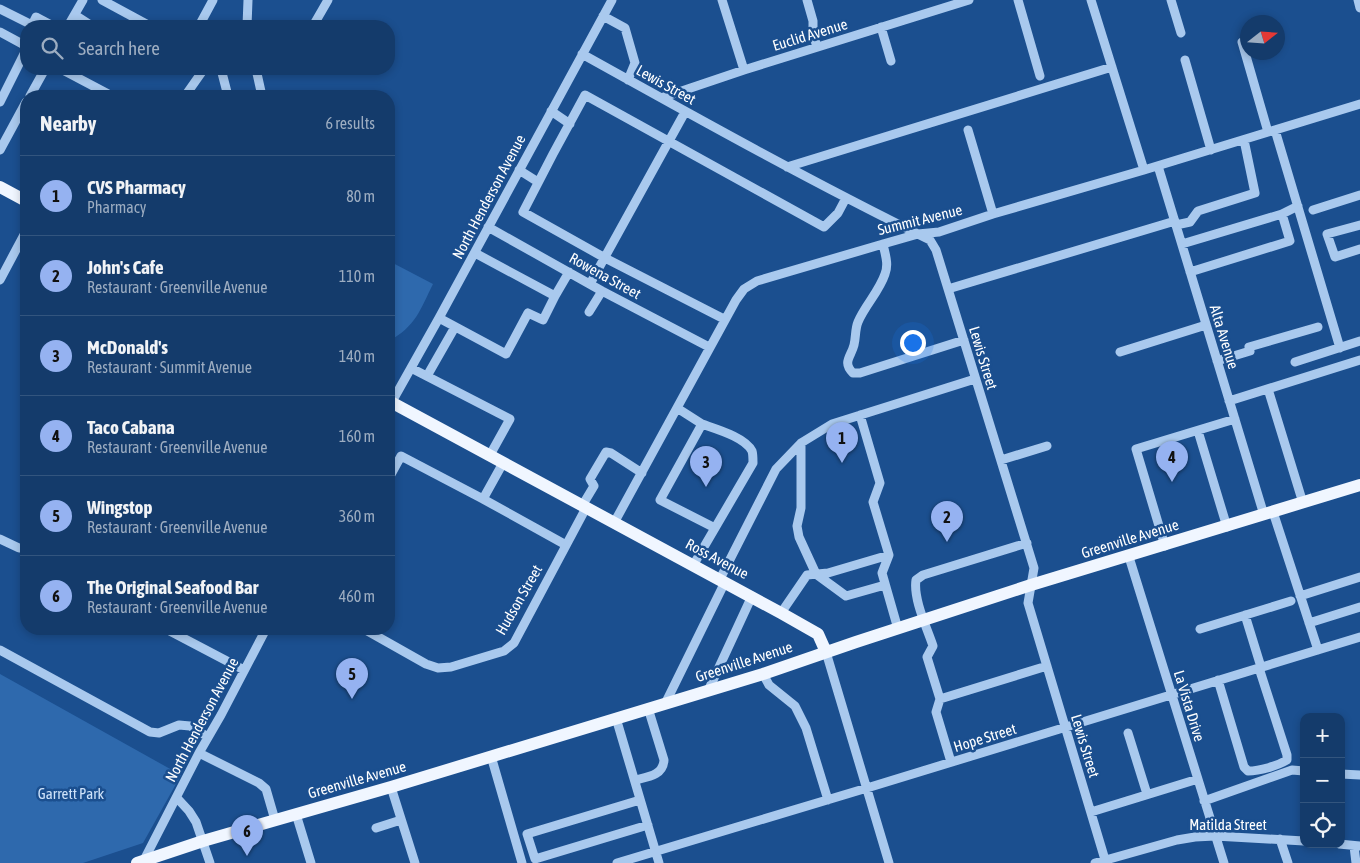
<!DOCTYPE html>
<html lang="en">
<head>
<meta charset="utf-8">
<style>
  :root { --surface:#143b6b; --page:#214673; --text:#f1f3f6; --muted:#9dadc1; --line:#33557e; --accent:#95b2f1 }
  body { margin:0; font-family:"Asap Condensed",sans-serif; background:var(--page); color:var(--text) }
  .controls { position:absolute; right:15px; bottom:15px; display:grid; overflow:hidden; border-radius:10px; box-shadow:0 2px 8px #0003 }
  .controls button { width:45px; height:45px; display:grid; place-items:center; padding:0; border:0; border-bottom:1px solid var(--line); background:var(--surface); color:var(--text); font:25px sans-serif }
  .compass { position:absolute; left:1240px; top:15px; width:45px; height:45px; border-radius:50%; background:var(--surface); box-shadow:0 2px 8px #0003; rotate:73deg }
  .you { position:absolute; left:912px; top:342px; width:18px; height:18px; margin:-12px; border:4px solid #fff; border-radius:50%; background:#1a73e8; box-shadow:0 0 0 8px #1a73e833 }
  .badge { display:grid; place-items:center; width:32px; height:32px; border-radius:50%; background:var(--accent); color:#111; font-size:16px; font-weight:700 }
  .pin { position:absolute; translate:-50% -41px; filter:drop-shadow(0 1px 2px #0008) }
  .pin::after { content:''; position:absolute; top:26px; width:18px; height:15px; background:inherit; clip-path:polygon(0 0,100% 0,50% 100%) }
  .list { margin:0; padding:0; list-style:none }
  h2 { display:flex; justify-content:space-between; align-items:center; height:65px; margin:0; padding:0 20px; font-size:21px }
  h2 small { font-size:16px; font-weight:400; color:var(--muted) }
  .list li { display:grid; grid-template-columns:32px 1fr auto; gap:15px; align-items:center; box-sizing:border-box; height:80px; padding:0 20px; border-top:1px solid var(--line) }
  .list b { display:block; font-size:19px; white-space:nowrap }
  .list p { margin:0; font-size:16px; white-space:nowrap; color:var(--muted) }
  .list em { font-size:16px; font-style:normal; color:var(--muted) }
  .icon { flex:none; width:28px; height:28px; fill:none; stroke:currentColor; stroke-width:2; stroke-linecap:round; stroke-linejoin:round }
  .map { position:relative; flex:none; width:1360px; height:863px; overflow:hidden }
  .search { position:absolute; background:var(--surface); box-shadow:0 2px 8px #0003; left:20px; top:20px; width:375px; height:55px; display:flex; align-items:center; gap:12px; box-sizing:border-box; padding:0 18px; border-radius:20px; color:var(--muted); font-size:19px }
  .panel { position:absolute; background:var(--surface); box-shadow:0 2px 8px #0003; left:20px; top:90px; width:375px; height:545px; border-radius:20px }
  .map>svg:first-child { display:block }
  .green { fill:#2e69ad }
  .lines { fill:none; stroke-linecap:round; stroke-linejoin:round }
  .minor { stroke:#a9c9ee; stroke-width:9 }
  .major { stroke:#f0f6ff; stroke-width:12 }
  .labels { text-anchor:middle; stroke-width:5; stroke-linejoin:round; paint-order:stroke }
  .street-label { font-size:15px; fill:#fff; stroke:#1b4f8f }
  .park-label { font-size:15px; fill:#cfe3fa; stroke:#1b4f8f }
</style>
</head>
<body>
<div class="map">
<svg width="1360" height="863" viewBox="0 0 1360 863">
  <rect width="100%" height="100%" fill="#1b4f8f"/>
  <path class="green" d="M389 261 433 284C420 310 416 326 389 341Z
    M0 674 181 775 143 843 83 863H0Z"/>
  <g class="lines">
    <path class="minor" d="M102 0 150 26
      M722 0 744 70
      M807 0 813 21V34L817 47
      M1018 0 1040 76
      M1091 0 1144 170
      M1171 0 1181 33
      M1358 0 1360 8
      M0 9 32 25 36 17 53 26
      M75 15 92 26
      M603 16 625 28 635 63 628 80
      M68 26 83 0
      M199 26 213 0
      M247 26 248 0
      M313 26 328 0
      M881 27 891 61
      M0 32 26 46
      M1242 42 1268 132
      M582 54C697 118 812 182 930 240L936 250 1034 568 1028 603 1106 863
      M1185 60 1211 150
      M61 69 112 96
      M221 69 228 96
      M256 69 262 96
      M30 96 45 69
      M185 96 204 69
      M661 98 744 70 969 0
      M0 102 26 50
      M551 111 570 124
      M968 130 993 214
      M1275 130 1340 348
      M0 150 26 102
      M1158 166 1264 515
      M787 167 1112 67
      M519 170 538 182
      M1313 210 1360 195
      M1176 225 1190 222 1198 211 1255 193 1244 140
      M1360 225 1327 234 1335 257 1360 249
      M488 227 602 291 709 347
      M883 244C885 254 889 264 885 274 879 292 865 305 858 322 855 329 856 337 854 345 851 357 842 362 853 373H860L964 340
      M1182 244 1282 214 1298 206
      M475 253 555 296 569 272
      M1190 272 1290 241 1282 214
      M0 280 26 231
      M590 284 685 112
      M948 289 1175 221
      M589 312 602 291
      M439 318 506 354 528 313 543 320 555 296
      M724 319 605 258 523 212 553 154 585 95 824 227 838 213 846 198
      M1120 352 1206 325
      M1217 361 1250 351 1249 347 1318 327
      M1295 362 1360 341
      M411 368 510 419 490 455
      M427 376 455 327
      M1268 389 1303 503
      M1229 401 1360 360
      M389 407 439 318 612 0
      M677 408 702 424
      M860 415 880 483 873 502 889 555 882 573 898 629
      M1198 431 1227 527
      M801 443V508L797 526 799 537 816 574 846 596 885 585
      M1001 460 1047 446
      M503 463 483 499 566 545
      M389 478 401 456 483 499
      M582 506 594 486 590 479 606 452 611 453 642 473
      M1273 512 1318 650
      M614 523 736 300 744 289 757 281 883 244 918 234 939 232 993 214 1144 170 1360 104
      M0 539 19 548H26
      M1165 546 1136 449 1235 419
      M1129 557 1224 863
      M694 564 753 463C753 459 753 454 752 451 745 437 716 429 702 424L660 500 715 528
      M720 579 776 469 801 443 832 424 975 379
      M1300 596 1360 577
      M781 613 807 575 828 573 889 555
      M1245 615 1261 667
      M1309 623 1360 607
      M166 629 244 670
      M364 629 426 664 438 668 451 667 504 651 514 643 586 508
      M1200 629 1291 601
      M0 650 150 732 159 733 179 725 190 726 208 737
      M826 652 889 863
      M763 674 769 685 795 706 806 728 828 800
      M1218 680 1244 767 1248 771C1260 771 1277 766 1287 760V755L1259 668
      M708 691 752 596
      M940 699 1047 666
      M665 704 725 582
      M616 718 659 863
      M1128 733 1147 794
      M199 753 259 783 266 789 275 820
      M491 756 522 863
      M951 762 936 712 940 699 927 657 933 646C927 628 913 599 916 580L923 575 1027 543
      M1341 774 1360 775
      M635 780C647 777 663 776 664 760L648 708
      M391 787 415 863
      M177 798 189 811 196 822 210 863
      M640 800 527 834 535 859 648 825
      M1204 801 1292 770 1304 771
      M1091 812 1198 779
      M296 814 311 863
      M376 828 401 820
      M1280 839 1288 863
      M1339 844 1360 846
      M1354 846 1356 863
      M144 860 199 753 221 715 266 629
      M617 863 867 788 1360 637
      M1095 863 1177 840 1195 837 1215 836 1304 841"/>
    <path class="major" d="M0 187 26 201
      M389 401 781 613 818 634 826 652
      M137 863 203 841 391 787 763 674 856 642 1031 585 1360 485"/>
  </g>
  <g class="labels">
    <g class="street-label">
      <text transform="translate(810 35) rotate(-17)" y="5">Euclid Avenue</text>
      <text transform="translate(666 85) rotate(29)" y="5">Lewis Street</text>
      <text transform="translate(489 197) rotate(-62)" y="5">North Henderson Avenue</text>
      <text transform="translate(920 220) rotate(-14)" y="5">Summit Avenue</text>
      <text transform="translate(605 276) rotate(29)" y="5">Rowena Street</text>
      <text transform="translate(1224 337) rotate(73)" y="5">Alta Avenue</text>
      <text transform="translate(983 358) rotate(73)" y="5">Lewis Street</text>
      <text transform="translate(1130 539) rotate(-17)" y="5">Greenville Avenue</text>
      <text transform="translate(717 559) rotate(28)" y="5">Ross Avenue</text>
      <text transform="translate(519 600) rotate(-60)" y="5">Hudson Street</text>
      <text transform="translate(744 662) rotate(-18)" y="5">Greenville Avenue</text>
      <text transform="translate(1189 706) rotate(73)" y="5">La Vista Drive</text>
      <text transform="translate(202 720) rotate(-62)" y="5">North Henderson Avenue</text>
      <text transform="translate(985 738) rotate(-17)" y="5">Hope Street</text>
      <text transform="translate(1085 746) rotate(73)" y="5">Lewis Street</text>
      <text transform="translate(357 780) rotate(-16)" y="5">Greenville Avenue</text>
      <text x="1228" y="830">Matilda Street</text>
    </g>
    <g class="park-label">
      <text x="71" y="799">Garrett Park</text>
    </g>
  </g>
</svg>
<div class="controls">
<button>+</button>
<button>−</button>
<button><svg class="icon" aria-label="locate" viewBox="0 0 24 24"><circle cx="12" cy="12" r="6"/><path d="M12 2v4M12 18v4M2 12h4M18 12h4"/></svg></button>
</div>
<svg class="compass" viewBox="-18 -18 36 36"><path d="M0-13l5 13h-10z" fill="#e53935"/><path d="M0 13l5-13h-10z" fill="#9dadc1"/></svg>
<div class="you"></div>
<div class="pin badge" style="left:842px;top:463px">1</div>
<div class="pin badge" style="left:947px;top:542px">2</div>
<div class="pin badge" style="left:706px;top:487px">3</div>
<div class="pin badge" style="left:1172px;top:482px">4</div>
<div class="pin badge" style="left:352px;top:699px">5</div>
<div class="pin badge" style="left:247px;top:856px">6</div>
<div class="search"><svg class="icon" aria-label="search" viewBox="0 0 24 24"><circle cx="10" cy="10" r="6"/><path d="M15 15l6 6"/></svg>Search here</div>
<section class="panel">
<h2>Nearby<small>6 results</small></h2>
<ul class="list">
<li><span class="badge">1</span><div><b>CVS Pharmacy</b><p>Pharmacy</p></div><em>80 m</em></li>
<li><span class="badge">2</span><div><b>John's Cafe</b><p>Restaurant · Greenville Avenue</p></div><em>110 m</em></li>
<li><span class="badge">3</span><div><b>McDonald's</b><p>Restaurant · Summit Avenue</p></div><em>140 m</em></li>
<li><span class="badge">4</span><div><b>Taco Cabana</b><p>Restaurant · Greenville Avenue</p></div><em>160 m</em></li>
<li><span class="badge">5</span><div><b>Wingstop</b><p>Restaurant · Greenville Avenue</p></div><em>360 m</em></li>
<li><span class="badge">6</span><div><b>The Original Seafood Bar</b><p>Restaurant · Greenville Avenue</p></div><em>460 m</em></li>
</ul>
</section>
</div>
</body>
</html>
